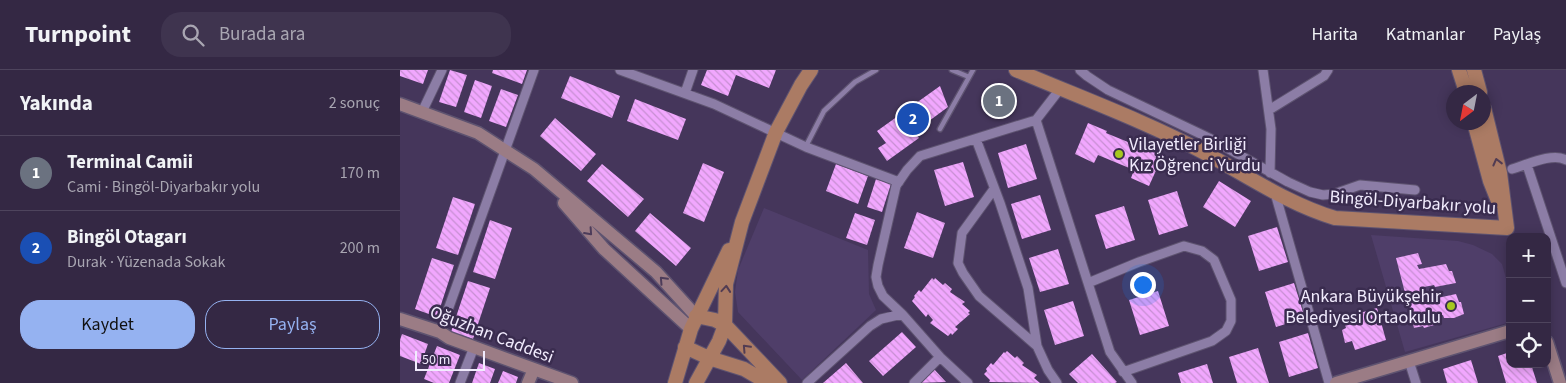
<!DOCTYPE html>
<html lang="tr">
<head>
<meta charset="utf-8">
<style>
  :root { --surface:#342844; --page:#3f344f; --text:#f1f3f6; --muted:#a9a6b2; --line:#4e445d; --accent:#95b2f1 }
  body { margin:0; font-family:"Source Sans 3",sans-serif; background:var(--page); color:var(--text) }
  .controls { position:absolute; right:15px; bottom:15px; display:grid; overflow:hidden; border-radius:10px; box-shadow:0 2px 12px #0003 }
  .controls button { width:45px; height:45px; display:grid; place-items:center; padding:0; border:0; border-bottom:1px solid var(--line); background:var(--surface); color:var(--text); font:25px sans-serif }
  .compass { position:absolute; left:1046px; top:15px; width:45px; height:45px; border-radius:50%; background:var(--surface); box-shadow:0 2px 12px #0003; rotate:212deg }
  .scale { position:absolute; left:15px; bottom:12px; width:70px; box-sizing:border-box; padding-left:5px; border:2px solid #f1ebfd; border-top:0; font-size:14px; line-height:18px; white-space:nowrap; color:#f1ebfd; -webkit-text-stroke:4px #3a2c4f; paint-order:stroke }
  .you { position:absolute; left:742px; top:214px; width:18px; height:18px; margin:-12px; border:4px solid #fff; border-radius:50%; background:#1a73e8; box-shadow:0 0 0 8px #1a73e833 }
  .badge { display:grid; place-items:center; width:32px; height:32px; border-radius:50%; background:var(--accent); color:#fff; font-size:16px; font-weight:700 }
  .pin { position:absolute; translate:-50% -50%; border:2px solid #fff; box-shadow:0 1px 5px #0006 }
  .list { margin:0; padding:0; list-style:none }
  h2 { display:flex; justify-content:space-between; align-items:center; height:65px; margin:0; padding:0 20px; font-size:21px }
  h2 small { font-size:16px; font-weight:400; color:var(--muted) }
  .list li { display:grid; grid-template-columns:32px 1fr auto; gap:15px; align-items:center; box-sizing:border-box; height:75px; padding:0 20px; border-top:1px solid var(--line) }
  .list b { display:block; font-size:19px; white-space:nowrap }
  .list p { margin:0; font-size:16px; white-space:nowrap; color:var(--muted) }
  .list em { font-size:16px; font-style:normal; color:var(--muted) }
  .actions { display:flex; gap:10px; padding:15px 20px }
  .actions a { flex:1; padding:11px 0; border:1px solid var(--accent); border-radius:20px; text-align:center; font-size:18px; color:var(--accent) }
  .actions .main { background:var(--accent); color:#111 }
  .icon { flex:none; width:28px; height:28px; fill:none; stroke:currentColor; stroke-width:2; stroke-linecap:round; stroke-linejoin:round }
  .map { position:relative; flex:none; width:1166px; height:313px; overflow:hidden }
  header { display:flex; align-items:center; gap:30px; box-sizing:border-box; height:70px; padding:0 25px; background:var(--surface); border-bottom:1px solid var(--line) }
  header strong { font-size:24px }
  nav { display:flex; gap:28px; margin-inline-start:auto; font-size:18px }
  .search { width:350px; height:45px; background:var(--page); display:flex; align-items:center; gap:12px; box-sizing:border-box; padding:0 18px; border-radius:20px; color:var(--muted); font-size:19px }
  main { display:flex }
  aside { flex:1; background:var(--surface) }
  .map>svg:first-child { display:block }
  .built { fill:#4f3e69 }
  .building { fill:url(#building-back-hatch) }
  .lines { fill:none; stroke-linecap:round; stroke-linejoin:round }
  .lane-casing { stroke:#5e5370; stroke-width:7 }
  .street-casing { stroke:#5e5370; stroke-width:11 }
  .secondary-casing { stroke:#5e5370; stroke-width:15 }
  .primary-casing { stroke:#5e5370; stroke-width:16 }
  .lane { stroke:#8c7da6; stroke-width:4.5 }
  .street { stroke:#8c7da6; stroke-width:9 }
  .secondary { stroke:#9b7c85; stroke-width:12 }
  .primary { stroke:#ab7b64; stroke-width:14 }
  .oneway { stroke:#513c53 }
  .oneway2 { stroke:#4d3c5a }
  .poi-dot { fill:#a6c820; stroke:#3a2c4f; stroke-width:2 }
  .labels { text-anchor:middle; stroke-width:5; stroke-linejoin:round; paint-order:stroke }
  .poi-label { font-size:18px; fill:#f1ebfd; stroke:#3a2c4f; text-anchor:start }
  .street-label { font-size:18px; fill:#f1ebfd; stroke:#3a2c4f }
</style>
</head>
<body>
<header>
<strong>Turnpoint</strong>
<div class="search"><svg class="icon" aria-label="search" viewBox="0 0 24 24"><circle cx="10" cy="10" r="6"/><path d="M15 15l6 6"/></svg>Burada ara</div>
<nav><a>Harita</a><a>Katmanlar</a><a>Paylaş</a></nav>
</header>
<main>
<aside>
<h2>Yakında<small>2 sonuç</small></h2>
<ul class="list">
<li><span class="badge" style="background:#6b7280">1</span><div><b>Terminal Camii</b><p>Cami · Bingöl-Diyarbakır yolu</p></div><em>170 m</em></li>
<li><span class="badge" style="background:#1a4fb4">2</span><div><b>Bingöl Otagarı</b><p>Durak · Yüzenada Sokak</p></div><em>200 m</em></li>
</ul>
<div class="actions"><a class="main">Kaydet</a><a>Paylaş</a></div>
</aside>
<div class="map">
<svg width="1166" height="313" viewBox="0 0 1166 313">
  <defs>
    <pattern id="building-back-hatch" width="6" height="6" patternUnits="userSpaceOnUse" patternTransform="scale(1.25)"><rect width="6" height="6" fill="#f1a7fe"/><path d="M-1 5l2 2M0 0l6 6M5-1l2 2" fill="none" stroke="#c78fd2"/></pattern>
  </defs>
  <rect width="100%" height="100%" fill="#45365b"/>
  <path class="built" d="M364 138 468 180 469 224 476 240 402 310 338 242 335 222 338 200Z
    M971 165 1058 171 1073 175 1092 184 1102 194 1110 223V250L1107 253 1005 282Z"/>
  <path class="building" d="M0 0H28L23 14 0 6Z
    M50 0 67 5 56 37 39 32Z
    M93 0H127L122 14 92 3Z
    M307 0H376L369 18 336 5 328 26 301 15Z
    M170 6 220 26 212 48 161 28Z
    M75 10 92 16 81 48 64 42Z
    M540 16 548 37 514 62 519 68 487 91 478 78 486 73 477 61Z
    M101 19 118 25 106 57 89 51Z
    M588 30a11 11 0 1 1 22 0a11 11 0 1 1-22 0Z
    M235 29 286 49 278 70 227 51Z
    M155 48 196 84 181 101 140 66Z
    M688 53 707 61 706 63 745 79V77L763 85 749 116 731 108 734 100 698 85 694 93 675 84Z
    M626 74 637 109 608 118 598 83Z
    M563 92 574 127 545 136 534 100Z
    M303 93 324 102 304 152 283 143Z
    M202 94 244 129 228 147 187 111Z
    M436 94 468 106 458 134 426 121Z
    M476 109 491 114 482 142 467 137Z
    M819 111 851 131 835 157 803 137Z
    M777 121 788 156 759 165 748 130Z
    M640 125 651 160 622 169 611 134Z
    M53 127 75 134 58 185 36 178Z
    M724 136 735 170 706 179 695 145Z
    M517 142 545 153 533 188 504 178Z
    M250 143 291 178 276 196 235 161Z
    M455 143 475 150 467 175 446 168Z
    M90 150 112 158 95 209 73 202Z
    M877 157 888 192 859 201 848 166Z
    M658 179 669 214 640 222 629 188Z
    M1018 183 1022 194 1017 195 1019 199 1046 194 1049 201H1052L1056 213 1035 217 1034 215 1024 217 1028 230 1056 224 1059 232H1061L1064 244 1054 248H1044L1043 245 1031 248 1034 255 1024 258 1023 256 1014 258 996 188Z
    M32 188 54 195 37 247 15 239Z
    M532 208 534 210 535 208 543 215 545 213 552 219 550 222 565 232 562 234 570 241 568 243 570 244 555 257 558 259 552 265 551 263 548 266 530 253 533 250 528 244 526 247 512 231 515 227 514 226 519 220 521 222Z
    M68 211 90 218 73 269 51 262Z
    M894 213 905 248 876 257 865 222Z
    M758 221 769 256 740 265 729 230Z
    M673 231 684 266 655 275 644 240Z
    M977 238 986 270 955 280 952 271 945 273 942 260 946 258 943 248Z
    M502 262 516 277 483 306 469 291Z
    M908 263 918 298 889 307 879 272Z
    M2 264 28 274 21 294 0 286V270Z
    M37 276 60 285 49 313H34L24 309Z
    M858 278 869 313H837L829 287Z
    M607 281 615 288 617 286 624 293 622 295 637 305 634 308 640 313 589 312 590 310 584 304 587 301 586 299 591 293 593 295 604 282 605 283Z
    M1110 282V294H1131L1137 313H1106L1098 286Z
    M692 284 717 312 715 313H678L669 304Z
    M1071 290 1078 313H1047L1043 299Z
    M79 293 95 299 90 313H72Z
    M446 293 463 313H423Z
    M807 294 813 313H781L778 303Z
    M533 298 546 312 516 313Z
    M103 301 118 307 116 313H98Z"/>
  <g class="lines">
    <g class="lane-casing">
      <path id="lane" d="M552 0 569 7
        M540 59 573 0
        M406 76 424 41 455 12 476 0"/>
    </g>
    <g class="street-casing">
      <path id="street" d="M220 0 314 34 406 77 499 112
        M680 0 687 6 708 20 809 68 888 112 910 122 923 125 934 124 960 115 1015 120
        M863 0 871 59 870 103
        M285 23 293 0
        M869 40 924 6 928 0
        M22 42 42 0
        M636 50 710 282 732 313
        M576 69 600 133 628 218 637 276 648 300 657 313
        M1127 95 1166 213
        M1112 99C1126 95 1153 82 1166 90
        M594 119 562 163 558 193 563 203 579 226 637 276
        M875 123 929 313
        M688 213 739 192 784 176 802 181 814 190 831 230V251L826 261 812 271 723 302
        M40 262 134 0
        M1009 291 1016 313
        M60 313 74 277
        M407 313 470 256 481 249 502 244
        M514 313 540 287
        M568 313 540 287 502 244 483 226 478 216 476 207 478 195 496 116 507 100 520 86 636 50 660 19"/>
    </g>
    <g class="secondary-casing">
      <path id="secondary" d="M0 34 78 63 134 99 256 202 296 246
        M164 133 204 179 291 259
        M0 249 40 262 49 268 172 313
        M1147 272 1160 313
        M128 313 134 299
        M936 313 1110 261"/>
    </g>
    <g class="primary-casing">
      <path id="primary" d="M616 0C679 27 745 51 805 83 848 106 888 134 935 148L1107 158
        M1059 0 1066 22
        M1074 0 1080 22
        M1084 38 1100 103 1107 158
        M1074 52 1090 111 1098 131
        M296 246 315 250 325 255 380 313
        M285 277 309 288 344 299 368 313
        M275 313 291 259 329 180
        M296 313 319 271 325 255 326 214 342 152 376 62 401 15 411 0"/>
    </g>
    <use href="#lane" class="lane"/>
    <use href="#street" class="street"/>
    <use href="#secondary" class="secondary"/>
    <use href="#primary" class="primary"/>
  </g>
  <defs><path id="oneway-chevron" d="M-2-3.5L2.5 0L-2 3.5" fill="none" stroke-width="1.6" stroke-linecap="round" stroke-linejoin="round" transform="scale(1.25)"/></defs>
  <g class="oneway">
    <use href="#oneway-chevron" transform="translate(1097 92) rotate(-104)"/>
    <use href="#oneway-chevron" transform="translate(326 219) rotate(-85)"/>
    <use href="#oneway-chevron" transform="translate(346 278) rotate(-133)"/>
  </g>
  <g class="oneway2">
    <use href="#oneway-chevron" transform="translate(189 162) rotate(48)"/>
    <use href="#oneway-chevron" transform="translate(263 210) rotate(-133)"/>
  </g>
  <g class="poi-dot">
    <circle cx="719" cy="84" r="5"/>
    <circle cx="1051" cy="236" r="5"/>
  </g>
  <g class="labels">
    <g class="poi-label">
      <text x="729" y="80">Vilayetler Birliği<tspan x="729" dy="21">Kız Öğrenci Yurdu</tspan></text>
      <text x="1041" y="232" text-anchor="end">Ankara Büyükşehir<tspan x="1041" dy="21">Belediyesi Ortaokulu</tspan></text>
    </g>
    <g class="street-label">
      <text transform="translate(1013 132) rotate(4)" y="6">Bingöl-Diyarbakır yolu</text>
      <text transform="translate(92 264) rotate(21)" y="6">Oğuzhan Caddesi</text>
    </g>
  </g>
</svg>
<div class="controls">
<button>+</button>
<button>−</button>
<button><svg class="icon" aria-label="locate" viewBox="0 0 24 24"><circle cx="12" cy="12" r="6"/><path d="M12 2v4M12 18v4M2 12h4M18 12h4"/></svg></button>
</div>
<svg class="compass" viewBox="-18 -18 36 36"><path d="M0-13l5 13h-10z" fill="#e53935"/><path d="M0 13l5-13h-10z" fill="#a9a6b2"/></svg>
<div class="scale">50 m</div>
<div class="you"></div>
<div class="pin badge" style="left:599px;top:31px;background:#6b7280">1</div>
<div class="pin badge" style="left:513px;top:49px;background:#1a4fb4">2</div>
</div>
</main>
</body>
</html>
